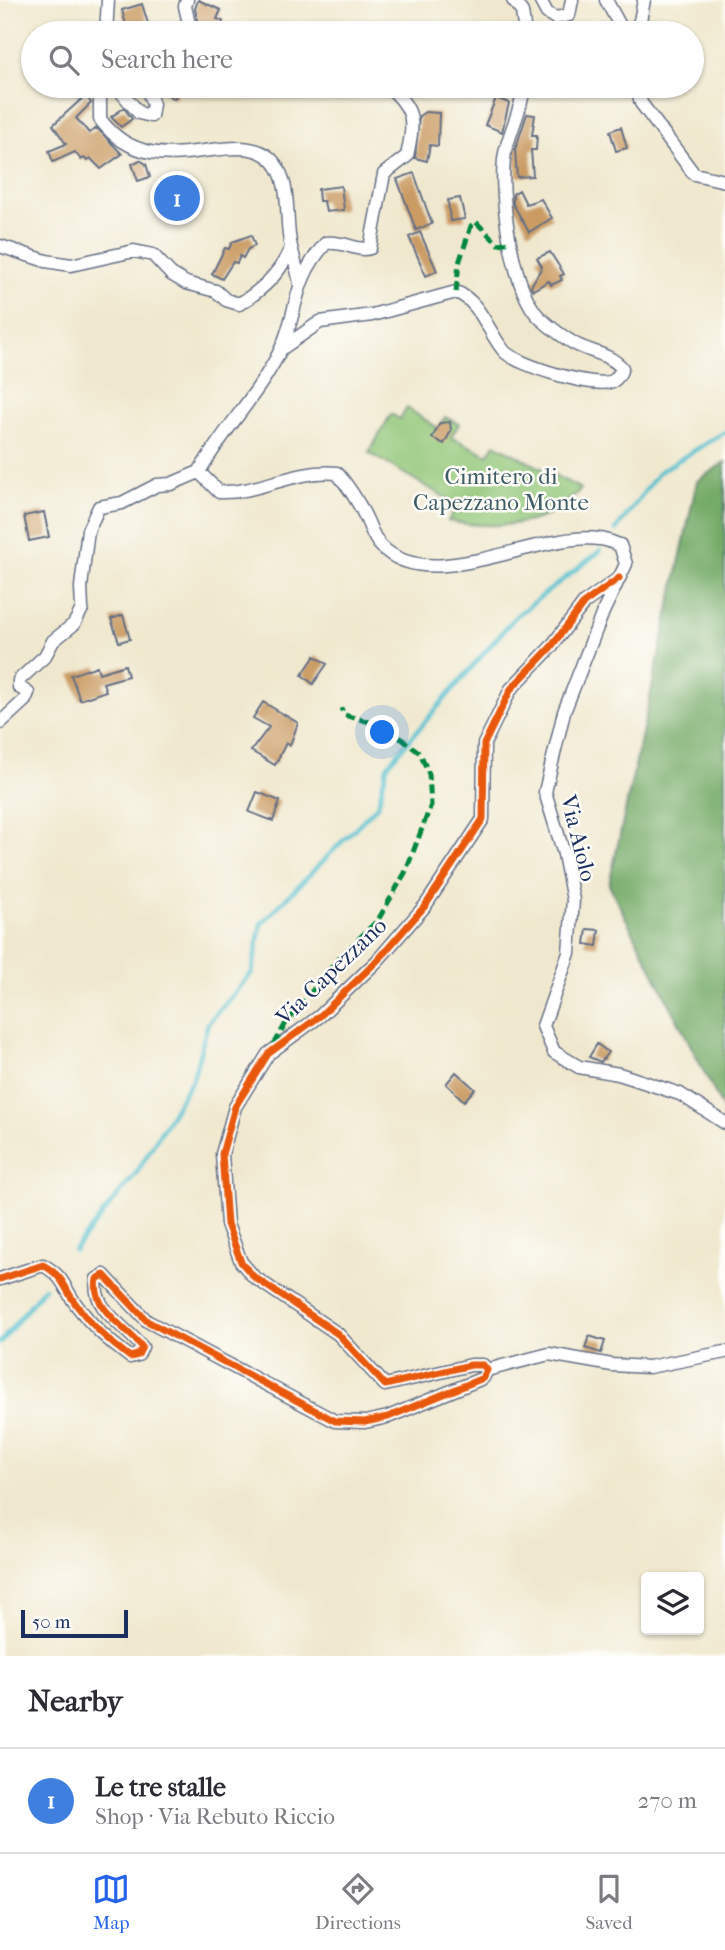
<!DOCTYPE html>
<html lang="en">
<head>
<meta charset="utf-8">
<style>
  :root { --surface:#fff; --page:#f7f7f7; --text:#2b2b33; --muted:#7c7c81; --line:#e1e1e2; --accent:#2563eb }
  body { margin:0; font-family:"IM FELL French Canon",serif; background:var(--page); color:var(--text) }
  .controls { position:absolute; right:21px; bottom:21px; display:grid; overflow:hidden; border-radius:7px; box-shadow:0 2px 5px #0004 }
  .controls button { width:63px; height:63px; display:grid; place-items:center; padding:0; border:0; border-bottom:2px solid var(--line); background:var(--surface); color:var(--text); font:35px sans-serif }
  .scale { position:absolute; left:21px; bottom:18px; width:107px; box-sizing:border-box; padding-left:7px; border:4px solid #1b2f5e; border-top:0; font-size:19px; line-height:24px; white-space:nowrap; color:#1b2f5e; -webkit-text-stroke:5px #fdfcf7; paint-order:stroke }
  .you { position:absolute; left:383px; top:733px; width:24px; height:24px; margin:-18px; border:5px solid #fff; border-radius:50%; background:#1a73e8; box-shadow:0 0 0 10px #1a73e833 }
  .badge { display:grid; place-items:center; width:46px; height:46px; border-radius:50%; background:var(--accent); color:#fff; font-size:23px; font-weight:700 }
  .pin { position:absolute; translate:-50% -50%; border:4px solid #fff; box-shadow:0 2px 7px #0006 }
  .list { margin:0; padding:0; list-style:none }
  h2 { display:flex; justify-content:space-between; align-items:center; height:91px; margin:0; padding:0 28px; font-size:30px }
  h2 small { font-size:23px; font-weight:400; color:var(--muted) }
  .list li { display:grid; grid-template-columns:46px 1fr auto; gap:21px; align-items:center; box-sizing:border-box; height:105px; padding:0 28px; border-top:2px solid var(--line) }
  .list b { display:block; font-size:26px; white-space:nowrap }
  .list p { margin:0; font-size:23px; white-space:nowrap; color:var(--muted) }
  .list em { font-size:23px; font-style:normal; color:var(--muted) }
  .icon { flex:none; width:38px; height:38px; fill:none; stroke:currentColor; stroke-width:2; stroke-linecap:round; stroke-linejoin:round }
  .map { position:relative; flex:none; width:725px; height:1656px; overflow:hidden }
  .search { position:absolute; background:var(--surface); box-shadow:0 2px 5px #0004; left:21px; right:21px; top:21px; height:77px; display:flex; align-items:center; gap:18px; box-sizing:border-box; padding:0 24px; border-radius:38px; color:var(--muted); font-size:26px }
  .sheet { height:196px; background:var(--surface) }
  nav { display:flex; justify-content:space-around; align-items:center; box-sizing:border-box; height:98px; border-top:2px solid var(--line); background:var(--surface); font-size:19px; color:var(--muted) }
  nav a { display:grid; justify-items:center; gap:4px }
  nav .on { color:var(--accent) }
  .map>svg:first-child { display:block }
  .green { fill:#91c677; stroke:#567a6a; stroke-width:2 }
  .forest { fill:#74ab68; stroke:#486d63; stroke-width:2 }
  .lines { fill:none; stroke-linecap:round; stroke-linejoin:round }
  .stream { stroke:#55c0cf; stroke-width:4.5 }
  .building { fill:#ca9b64 }
  .minor-casing { stroke:#667085; stroke-width:15 }
  .minor { stroke:#fff; stroke-width:12 }
  .quiet { stroke:#00873e; stroke-width:5; stroke-dasharray:10 5; stroke-linecap:butt }
  .cycleway-casing { stroke:#fdfcf7; stroke-width:11 }
  .cycleway { stroke:#e8590c; stroke-width:7 }
  .labels { text-anchor:middle; stroke-width:5; stroke-linejoin:round; paint-order:stroke }
  .park-label { font-size:23px; fill:#3e5c66; stroke:#fdfcf7 }
  .street-label { font-size:23px; fill:#1b2f5e; stroke:#fdfcf7 }
</style>
</head>
<body>
<div class="map">
<svg width="725" height="1656" viewBox="0 0 725 1656">
  <rect width="100%" height="100%" fill="#fdfcf7"/>
  <filter id="ink" filterUnits="userSpaceOnUse"><feTurbulence type="fractalNoise" baseFrequency=".0143" numOctaves="2"/><feDisplacementMap in="SourceGraphic" scale="14" xChannelSelector="R" yChannelSelector="G"/><feConvolveMatrix kernelMatrix="1 2 1 2 8 2 1 2 1" color-interpolation-filters="sRGB"/></filter>
  <filter id="wash" filterUnits="userSpaceOnUse"><feTurbulence type="fractalNoise" baseFrequency=".00686" numOctaves="4" result="noise"/><feDisplacementMap in="SourceGraphic" scale="28" xChannelSelector="R" yChannelSelector="G"/><feGaussianBlur stdDeviation="1.57" result="paint"/><feColorMatrix in="noise" values="0 0 0 0 0 0 0 0 0 0 0 0 0 0 0 0 0 1.4 0 .05"/><feComposite in="paint" operator="in"/></filter>
  <g filter="url(#wash)">
    <rect width="100%" height="100%" fill="#f0e8ce"/>
    <path class="green" d="M407 408 438 428 445 417 459 424 451 437 488 455 495 444 581 489C571 498 558 512 546 516 515 528 480 527 448 521L458 505 369 453 391 414 400 419Z"/>
    <path class="forest" d="M725 462V1113L609 885 697 481Z"/>
    <g class="lines">
      <path class="stream" d="M616 530 659 472 725 432
        M74 1250 137 1172 193 1078 208 1023 252 973 261 924 378 805 387 766 516 616 600 551
        M0 1343 44 1288"/>
    </g>
    <g id="blocks">
      <path class="building" d="M198 0 221 10 217 19 223 21 219 32 198 24 195 9Z
        M142 4 151 33H128L122 10Z
        M155 86H182L174 99Z
        M86 95 91 103 76 118 89 133 97 128 122 154 101 169 90 158 87 161 84 158 81 160 75 152 53 162 49 151 66 144 53 125Z
        M496 98 509 103 502 132 485 125Z
        M124 108 132 119 121 127 111 117Z
        M425 112 439 113 438 146 430 145 427 161 415 158 419 116Z
        M527 114 535 115 532 135H537L536 150H531L533 176 517 177 515 150Z
        M621 127 627 148 616 151 610 131Z
        M140 160 146 164 150 177 138 181 132 164Z
        M414 173 432 224 416 230 397 179Z
        M341 186 344 210 326 212 324 201H319L318 189Z
        M519 190 526 204 541 199 552 218 529 232 513 204V194Z
        M460 198 465 219 450 221 448 200Z
        M420 232 437 271 426 276 409 237Z
        M251 235 255 246 248 249 243 258 240 256 237 263 233 262 222 279 212 274 225 248 229 249 232 242Z
        M550 252 564 274 560 276 562 280 551 285 549 281 533 290 531 286 542 267 537 258Z
        M450 422 451 431 444 444 432 438 440 423Z
        M44 512 49 537 29 541 24 516Z
        M123 615 130 639 119 642 111 619Z
        M315 656 327 664 313 684 302 675Z
        M125 665 128 676 103 683 106 691 80 700 71 675 97 666 99 673Z
        M263 702 298 723 290 745 286 743 275 765 251 751 269 727 253 718Z
        M257 792 280 801 273 821 249 812Z
        M587 929 599 930 597 946 585 944Z
        M597 1044 608 1052 601 1062 589 1057Z
        M456 1072 475 1089 464 1101 446 1084Z
        M589 1336 605 1341 601 1353 585 1348Z"/>
    </g>
  </g>
  <g filter="url(#ink)">
    <use href="#blocks" fill-opacity="0" stroke="#667085" stroke-width="2"/>
    <g class="lines">
      <g class="minor-casing">
        <path id="minor" d="M187 0 185 6 191 33
          M513 0 522 12 525 33
          M540 0 547 13 555 18 569 15 572 0
          M606 0 624 33
          M106 33 108 0
          M632 33 640 21 644 0
          M100 86V119C155 195 246 114 278 168 291 191 285 223 291 247 294 260 298 271 300 284
          M116 86 139 113 151 116 153 104 146 86
          M388 86C416 110 414 122 407 156L384 174 370 248C357 252 346 241 326 243 291 282 299 311 280 351 258 395 223 430 199 472L219 492C259 494 293 469 337 473 349 487 358 501 366 518 370 526 374 540 381 546 430 597 537 531 599 539 606 539 613 543 620 545L626 564 603 612 564 712 545 792 564 854 573 900 569 953 543 1026 554 1052 579 1067 619 1074 680 1094 725 1123
          M636 86 641 103 694 174 725 181
          M0 246 46 261 71 265 134 251 153 255 171 274 186 283 216 291 226 300 239 304C261 291 281 272 291 248
          M281 349 320 322 372 315 456 292C481 302 487 331 504 351 516 365 595 389 613 381 618 378 620 373 622 368 610 354 590 352 575 344 563 337 550 327 540 318 512 292 498 190 505 153 510 130 522 109 524 86
          M0 723 25 700 28 693 19 687V680L45 656 53 641 74 624 82 609 81 587 88 530 99 507 122 503 157 485 171 484 199 472
          M0 1279 43 1265C66 1278 63 1288 78 1307 92 1326 111 1343 130 1357L138 1355 142 1347C126 1326 91 1310 97 1279L104 1275 147 1321 335 1421 365 1422 388 1417 483 1378 487 1370 483 1365H471L385 1385 338 1334 254 1277 241 1262 227 1224 222 1154 235 1107 268 1054 320 1016 377 961 425 906 483 819 484 744 511 689 551 647 584 603 619 578
          M487 1370 549 1354 612 1365 649 1367 725 1352"/>
      </g>
      <use href="#minor" class="minor"/>
      <path class="quiet" d="M456 292 459 263 471 226 476 222 498 244 510 242
        M274 1045 286 1023 339 958 378 920 405 873 431 805 429 774 420 753 385 726 344 715 341 708"/>
      <g class="cycleway-casing">
        <path id="cycleway" d="M0 1279 43 1265C66 1278 63 1288 78 1307 92 1326 111 1343 130 1357L138 1355 142 1347C126 1326 91 1310 97 1279L104 1275 147 1321 335 1421 365 1422 388 1417 483 1378 487 1370 483 1365H471L385 1385 338 1334 254 1277 241 1262 227 1224 222 1154 235 1107 268 1054 320 1016 377 961 425 906 483 819 484 744 511 689 551 647 584 603 619 578"/>
      </g>
      <use href="#cycleway" class="cycleway"/>
    </g>
  </g>
  <g class="labels">
    <g class="park-label">
      <text x="501" y="484">Cimitero di<tspan x="501" dy="26">Capezzano Monte</tspan></text>
    </g>
    <g class="street-label">
      <text transform="translate(579 838) rotate(76)" y="8">Via Aiolo</text>
      <text transform="translate(331 971) rotate(-44)" y="8">Via Capezzano</text>
    </g>
  </g>
</svg>
<div class="controls">
<button><svg class="icon" aria-label="layers" viewBox="0 0 24 24"><path d="M12 4l9 5-9 5-9-5zM3 14l9 5 9-5"/></svg></button>
</div>
<div class="scale">50 m</div>
<div class="you"></div>
<div class="pin badge" style="left:177px;top:198px;background:#3f7fe0">1</div>
<div class="search"><svg class="icon" aria-label="search" viewBox="0 0 24 24"><circle cx="10" cy="10" r="6"/><path d="M15 15l6 6"/></svg>Search here</div>
</div>
<section class="sheet">
<h2>Nearby<small></small></h2>
<ul class="list">
<li><span class="badge" style="background:#3f7fe0">1</span><div><b>Le tre stalle</b><p>Shop · Via Rebuto Riccio</p></div><em>270 m</em></li>
</ul>
</section>
<nav>
<a class="on"><svg class="icon" aria-label="map" viewBox="0 0 24 24"><path d="M3 6l6-2 6 2 6-2v14l-6 2-6-2-6 2zM9 4v14M15 6v14"/></svg>Map</a>
<a><svg class="icon" aria-label="directions" viewBox="0 0 24 24"><path d="M12 3l9 9-9 9-9-9zM9 14v-3h6M13 9l2 2-2 2"/></svg>Directions</a>
<a><svg class="icon" aria-label="saved" viewBox="0 0 24 24"><path d="M7 4h10v16l-5-4-5 4z"/></svg>Saved</a>
</nav>
</body>
</html>
